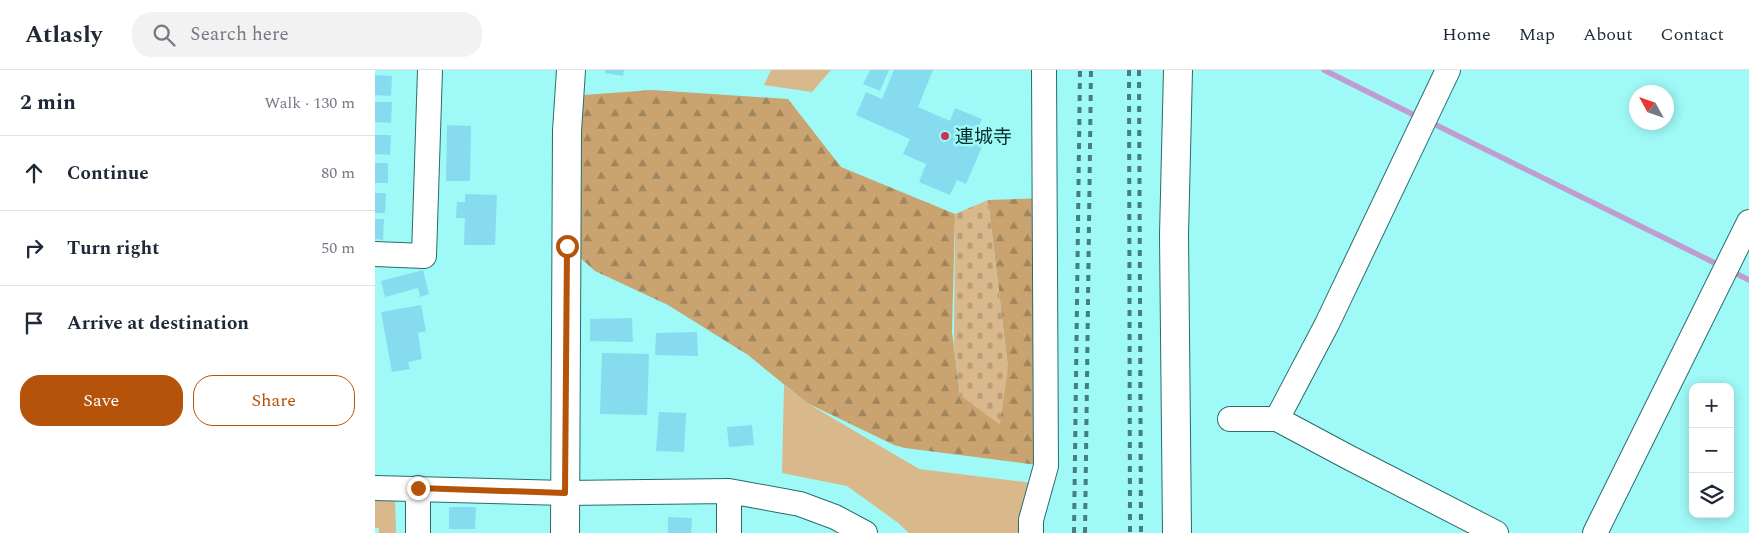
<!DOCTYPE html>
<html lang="en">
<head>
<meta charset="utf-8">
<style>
  :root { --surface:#fff; --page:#f2f2f3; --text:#1f2937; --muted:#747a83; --line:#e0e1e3; --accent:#b45309 }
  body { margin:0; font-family:Spectral,"Noto Sans JP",serif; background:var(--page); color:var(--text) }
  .controls { position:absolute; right:15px; bottom:15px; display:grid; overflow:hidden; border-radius:10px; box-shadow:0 2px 12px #0003 }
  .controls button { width:45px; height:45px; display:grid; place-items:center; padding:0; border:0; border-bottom:1px solid var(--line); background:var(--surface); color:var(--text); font:25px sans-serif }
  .compass { position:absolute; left:1254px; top:15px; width:45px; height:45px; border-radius:50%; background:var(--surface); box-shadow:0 2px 12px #0003; rotate:310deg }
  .stop { position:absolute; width:15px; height:15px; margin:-11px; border:4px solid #b45309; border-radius:50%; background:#fff }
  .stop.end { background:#b45309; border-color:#fff; box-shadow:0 1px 5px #0008 }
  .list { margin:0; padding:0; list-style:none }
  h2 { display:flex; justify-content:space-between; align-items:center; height:65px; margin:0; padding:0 20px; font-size:21px }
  h2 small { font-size:16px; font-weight:400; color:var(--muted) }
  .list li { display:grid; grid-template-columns:32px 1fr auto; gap:15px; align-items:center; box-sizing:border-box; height:75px; padding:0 20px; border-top:1px solid var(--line) }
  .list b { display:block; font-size:19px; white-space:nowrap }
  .list em { font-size:16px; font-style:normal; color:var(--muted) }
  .actions { display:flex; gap:10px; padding:15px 20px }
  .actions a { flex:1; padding:11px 0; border:1px solid var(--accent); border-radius:20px; text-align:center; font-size:18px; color:var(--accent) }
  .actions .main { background:var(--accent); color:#fff }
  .icon { flex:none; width:28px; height:28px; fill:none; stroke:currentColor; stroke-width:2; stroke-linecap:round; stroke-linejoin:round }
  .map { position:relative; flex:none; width:1374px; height:463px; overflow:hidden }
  header { display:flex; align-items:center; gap:30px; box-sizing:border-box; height:70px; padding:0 25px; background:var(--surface); border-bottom:1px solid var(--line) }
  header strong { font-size:24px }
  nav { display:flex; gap:28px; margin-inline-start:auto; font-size:18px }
  .search { width:350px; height:45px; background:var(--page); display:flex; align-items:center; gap:12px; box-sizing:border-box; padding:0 18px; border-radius:20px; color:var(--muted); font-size:19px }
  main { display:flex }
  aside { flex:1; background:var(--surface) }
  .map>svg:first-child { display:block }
  .green { fill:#d9b88b }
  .forest { fill:url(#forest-firs) }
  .cemetery { fill:url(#cemetery-stones) }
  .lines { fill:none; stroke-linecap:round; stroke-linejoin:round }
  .stream { stroke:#bf9dd0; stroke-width:5.5 }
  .building { fill:#87dbef }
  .street-casing { stroke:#276d6d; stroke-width:26 }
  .secondary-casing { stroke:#276d6d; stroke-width:30 }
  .street { stroke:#fff; stroke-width:24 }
  .secondary { stroke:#fff; stroke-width:28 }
  .rail { stroke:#437f7e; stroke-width:4; stroke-dasharray:6 6; stroke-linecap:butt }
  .route { stroke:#b45309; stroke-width:6 }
  .poi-dot { fill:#c63551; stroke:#9ff9f7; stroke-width:2 }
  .labels { text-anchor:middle; stroke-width:5; stroke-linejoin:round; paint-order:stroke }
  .poi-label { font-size:19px; fill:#042c2c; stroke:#9ff9f7; text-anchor:start }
</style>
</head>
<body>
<header>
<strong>Atlasly</strong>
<div class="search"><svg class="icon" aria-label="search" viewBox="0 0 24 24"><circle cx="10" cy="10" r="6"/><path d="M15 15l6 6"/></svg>Search here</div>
<nav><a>Home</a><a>Map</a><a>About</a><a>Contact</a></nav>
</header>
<main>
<aside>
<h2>2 min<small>Walk · 130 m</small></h2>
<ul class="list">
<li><svg class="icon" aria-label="ahead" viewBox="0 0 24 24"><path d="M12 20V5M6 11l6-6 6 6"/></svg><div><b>Continue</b></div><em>80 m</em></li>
<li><svg class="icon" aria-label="right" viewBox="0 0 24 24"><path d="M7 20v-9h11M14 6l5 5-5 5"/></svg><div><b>Turn right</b></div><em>50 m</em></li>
<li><svg class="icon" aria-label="arrive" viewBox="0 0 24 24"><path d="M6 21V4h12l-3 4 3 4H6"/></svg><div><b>Arrive at destination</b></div></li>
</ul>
<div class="actions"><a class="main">Save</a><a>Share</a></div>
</aside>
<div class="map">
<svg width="1374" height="463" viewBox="0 0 1374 463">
  <defs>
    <pattern id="forest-firs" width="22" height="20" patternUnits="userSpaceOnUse" patternTransform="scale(1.25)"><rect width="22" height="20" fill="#c9a370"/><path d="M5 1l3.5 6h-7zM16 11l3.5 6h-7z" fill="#a1855c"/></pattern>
    <pattern id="cemetery-stones" width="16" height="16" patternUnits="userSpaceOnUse" patternTransform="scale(1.25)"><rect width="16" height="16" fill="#d9b88b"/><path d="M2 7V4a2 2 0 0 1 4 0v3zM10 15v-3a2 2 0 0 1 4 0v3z" fill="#b99e78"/></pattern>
  </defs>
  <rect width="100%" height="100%" fill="#9ff9f7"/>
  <path class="green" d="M396 0H456L437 22 389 15Z
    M409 315 432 333 544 399 658 413 650 463H534L522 452 472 416 407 403Z
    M0 431H20L21 463H4V458H0Z"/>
  <path class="forest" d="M277 20 413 29 466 97 580 144 577 262 585 325 633 298 613 130 671 128V396L530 378 519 375 432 333 373 285 293 235 220 201 192 176 195 26Z"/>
  <path class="cemetery" d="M613 130 633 298 625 355 585 325 579 275 580 144Z"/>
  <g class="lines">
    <path class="stream" d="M949 0 1045 48
      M1057 53 1346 196
      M1362 204 1374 210"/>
  </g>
  <path class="building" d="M230 0H249L248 6 230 3Z
    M495 0H514L505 21 488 14Z
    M519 0H558L543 37 575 51 580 38 607 49 603 58 613 63 591 114 582 110 575 125 544 112 551 94 528 84 535 69 481 45 491 22 507 29Z
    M0 5 17 6 16 26 0 25Z
    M0 32H17L16 53 0 52Z
    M72 55 96 56 95 111H71Z
    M0 65H16L15 85 0 84Z
    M0 93H13V113H0Z
    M0 123H11L10 143H0Z
    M90 124 122 125 120 175H89L90 148H81L82 132H90Z
    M0 149H9L8 170 0 169Z
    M48 200 54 224 45 227 43 218 10 227 6 211Z
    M46 235 51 261 43 263 47 289 33 292 35 299 17 302 6 242Z
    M257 248 258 272 215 271V249Z
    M322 262 323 286 280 285 281 263Z
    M227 283 274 284 272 345 225 344Z
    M284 342 311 343 309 382 281 381Z
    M377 355 379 375 354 377 352 357Z
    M74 437H101L100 459H74Z
    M293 447 317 448 316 463H293Z"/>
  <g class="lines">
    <g class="street-casing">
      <path id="street" d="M0 184 49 186 55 0
        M855 349H902L973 387 1121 463
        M902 349 952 254 1073 0
        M0 418 190 423 354 421 425 434 460 447 490 463
        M43 463V418
        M354 463V421
        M656 463V450L671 396 669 0
        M1220 463 1374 152"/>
    </g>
    <g class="secondary-casing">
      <path id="secondary" d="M190 463 192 61 196 0
        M802 463 799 165 803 0"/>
    </g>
    <use href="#street" class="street"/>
    <use href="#secondary" class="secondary"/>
    <path class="rail" d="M754 0 755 463
      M764 0 766 463
      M699 463 705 0
      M710 463 716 0"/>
  </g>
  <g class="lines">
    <path class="route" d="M43 418 190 423 192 176"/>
  </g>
  <circle class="poi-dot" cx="570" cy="66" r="5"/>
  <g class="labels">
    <g class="poi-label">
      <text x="580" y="73">連城寺</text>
    </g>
  </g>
</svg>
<div class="controls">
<button>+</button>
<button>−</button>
<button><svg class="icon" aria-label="layers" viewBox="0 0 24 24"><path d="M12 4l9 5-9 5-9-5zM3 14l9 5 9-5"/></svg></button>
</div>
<svg class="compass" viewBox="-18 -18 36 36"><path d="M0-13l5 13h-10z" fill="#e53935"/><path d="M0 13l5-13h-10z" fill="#747a83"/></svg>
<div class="stop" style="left:192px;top:176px"></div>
<div class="stop end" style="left:43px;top:418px"></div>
</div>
</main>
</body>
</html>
